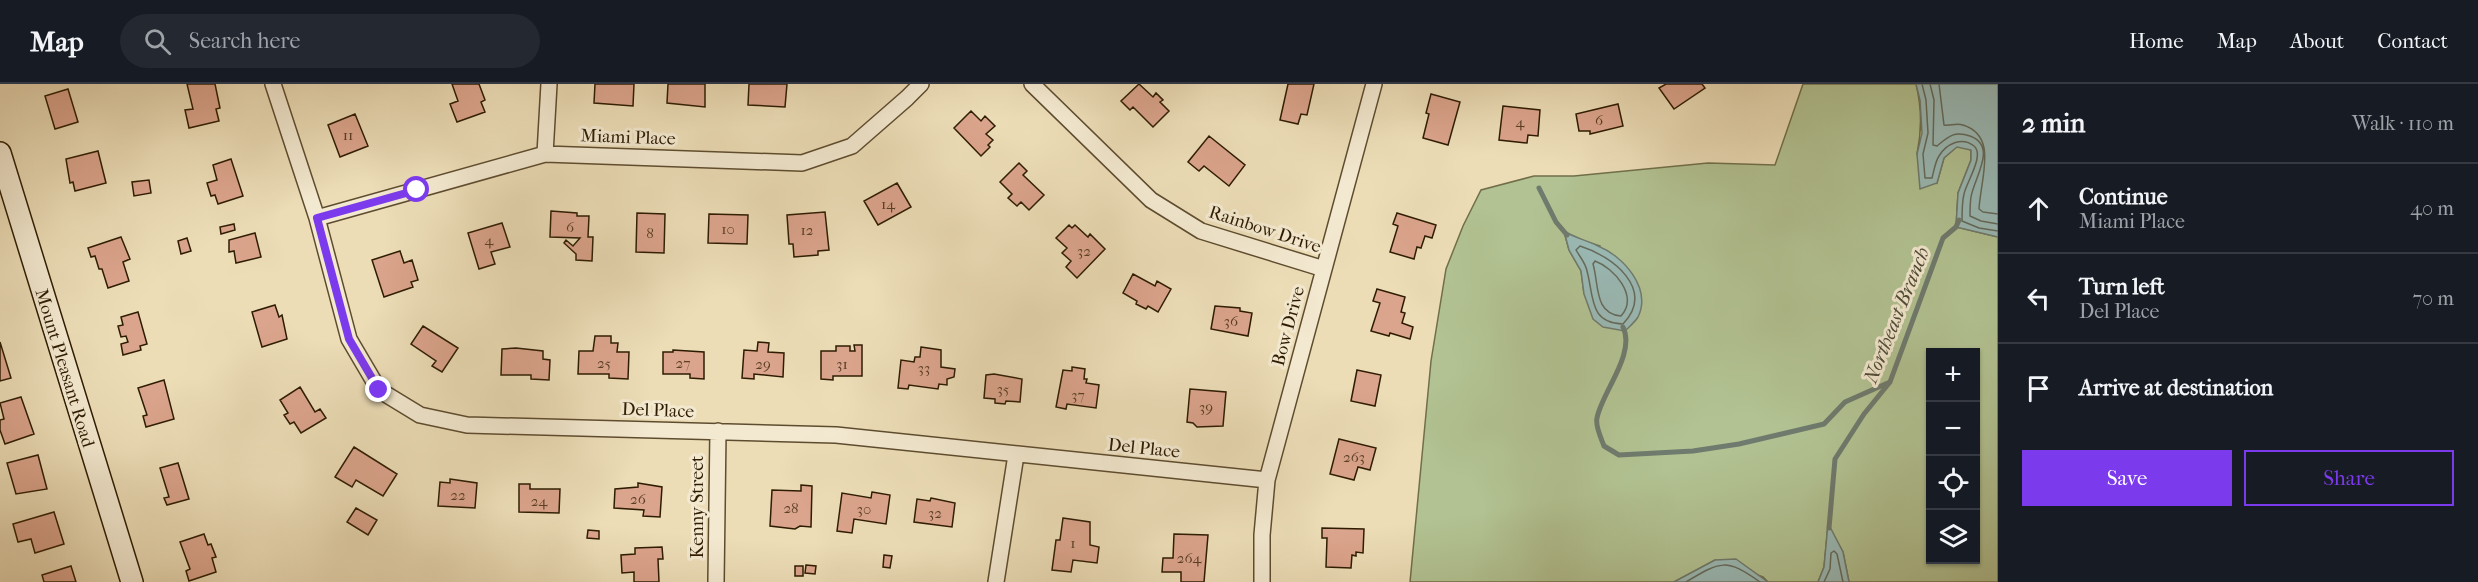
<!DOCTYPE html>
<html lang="en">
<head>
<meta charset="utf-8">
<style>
  :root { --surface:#171b24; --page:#242831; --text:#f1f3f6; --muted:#9ea1a6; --line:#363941; --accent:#7c3aed }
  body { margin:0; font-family:"IM FELL French Canon",serif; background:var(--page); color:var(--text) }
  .controls { position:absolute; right:18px; bottom:18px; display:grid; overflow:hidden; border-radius:0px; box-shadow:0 2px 4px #0004 }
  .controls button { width:54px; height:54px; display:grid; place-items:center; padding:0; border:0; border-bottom:2px solid var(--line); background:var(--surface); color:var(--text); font:30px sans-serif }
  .stop { position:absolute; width:18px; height:18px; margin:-14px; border:4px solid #7c3aed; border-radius:50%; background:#fff }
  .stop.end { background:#7c3aed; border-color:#fff; box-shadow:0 2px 6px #0008 }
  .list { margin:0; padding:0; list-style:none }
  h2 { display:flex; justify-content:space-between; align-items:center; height:78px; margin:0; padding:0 24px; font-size:26px }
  h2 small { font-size:20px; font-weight:400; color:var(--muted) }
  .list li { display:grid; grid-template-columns:39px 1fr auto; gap:18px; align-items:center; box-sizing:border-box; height:90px; padding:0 24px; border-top:2px solid var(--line) }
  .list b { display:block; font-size:22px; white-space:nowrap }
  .list p { margin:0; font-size:20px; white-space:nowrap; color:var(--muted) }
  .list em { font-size:20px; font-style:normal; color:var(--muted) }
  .actions { display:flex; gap:12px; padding:18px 24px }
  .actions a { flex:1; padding:14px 0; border:2px solid var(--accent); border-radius:0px; text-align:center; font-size:21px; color:var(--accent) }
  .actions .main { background:var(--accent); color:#fff }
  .icon { flex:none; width:33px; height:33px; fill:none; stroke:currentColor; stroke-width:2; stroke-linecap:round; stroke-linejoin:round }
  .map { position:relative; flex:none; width:1998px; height:498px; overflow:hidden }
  header { display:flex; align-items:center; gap:36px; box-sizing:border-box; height:84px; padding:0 30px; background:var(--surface); border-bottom:2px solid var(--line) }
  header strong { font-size:28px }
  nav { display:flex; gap:33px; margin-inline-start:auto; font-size:21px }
  .search { width:420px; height:54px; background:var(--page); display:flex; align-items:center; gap:15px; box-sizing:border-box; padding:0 21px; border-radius:33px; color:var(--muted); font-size:22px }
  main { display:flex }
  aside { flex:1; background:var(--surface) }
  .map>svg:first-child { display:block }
  .green { fill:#b2c292; stroke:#706f4a; stroke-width:1.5; fill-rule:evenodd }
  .water { fill:#9abab6; stroke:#6f7b6e; stroke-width:1.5 }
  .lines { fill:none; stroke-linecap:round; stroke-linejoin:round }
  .shore { stroke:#646b5c; stroke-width:1.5 }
  .stream { stroke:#6f7b6e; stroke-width:5 }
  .building { fill:#dba48c; stroke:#2e1c02; stroke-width:1.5 }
  .street-casing { stroke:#5e4c2f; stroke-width:18 }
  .secondary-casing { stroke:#2e1c02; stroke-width:24 }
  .street { stroke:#f3e9d0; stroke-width:15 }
  .secondary { stroke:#f3e9d0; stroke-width:21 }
  .route { stroke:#7c3aed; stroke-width:8 }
  .labels { text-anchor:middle; stroke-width:6; stroke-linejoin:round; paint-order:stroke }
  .number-label { font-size:15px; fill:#593e24 }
  .street-label { font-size:18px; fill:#2e1c02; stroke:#f3e9d0 }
  .water-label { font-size:20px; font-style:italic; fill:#4e4b38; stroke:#f3e9d0 }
</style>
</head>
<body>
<header>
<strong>Map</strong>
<div class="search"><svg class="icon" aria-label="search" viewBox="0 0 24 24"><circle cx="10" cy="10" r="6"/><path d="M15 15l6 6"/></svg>Search here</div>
<nav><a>Home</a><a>Map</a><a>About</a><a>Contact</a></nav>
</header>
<main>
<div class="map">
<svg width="1998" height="498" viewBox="0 0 1998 498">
  <rect width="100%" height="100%" fill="#ecddb7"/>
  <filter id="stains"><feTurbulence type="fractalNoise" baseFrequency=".00333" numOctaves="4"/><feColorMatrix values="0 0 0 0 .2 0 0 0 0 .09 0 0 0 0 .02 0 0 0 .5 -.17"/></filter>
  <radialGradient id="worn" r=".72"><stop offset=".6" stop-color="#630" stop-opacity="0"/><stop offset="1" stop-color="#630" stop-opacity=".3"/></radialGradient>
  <path class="green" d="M1803 0H1916C1922 24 1922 46 1917 70L1937 99 1944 74 1957 62 1971 66V76L1958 109 1956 143 1998 153V498H1849L1843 468 1828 441 1824 483 1818 498H1768L1763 493 1715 476 1674 498H1410L1431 277 1446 185 1463 142 1481 106 1534 92H1574L1708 79 1775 81ZM1564 148 1578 155 1600 162 1584 210 1581 187 1569 166ZM1930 268H1976V476H1930Z"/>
  <path class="water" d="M1916 0H1998V153L1956 143 1958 109 1971 76V66L1957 63 1944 74 1937 99 1920 105 1917 70 1922 49 1920 16Z
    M1564 147C1575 154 1586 156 1598 162 1623 172 1652 204 1638 233 1635 238 1629 243 1625 247L1603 243 1593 235 1584 210 1581 187 1569 166Z
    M1828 439 1843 468 1849 498H1818L1824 483Z
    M1736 475 1768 498H1674L1715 476Z"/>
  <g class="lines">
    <path class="shore" d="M1922 0 1926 16 1928 49 1923 70 1925 94H1932C1934 87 1935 78 1939 72 1946 60 1962 52 1974 62 1985 71 1966 99 1964 110 1962 118 1962 129 1962 137L1979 144 1998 147
      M1930 0 1934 16 1933 61 1937 62C1949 52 1954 47 1970 52 1998 62 1974 94 1971 113 1970 119 1970 126 1970 132L1981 137 1998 140
      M1939 0 1944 41C1950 42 1956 39 1963 41 1998 52 1981 92 1979 125L1983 128 1998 130
      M1580 162C1612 172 1656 205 1623 240 1589 239 1594 213 1587 187 1586 180 1580 173 1576 166Z
      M1595 177C1614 184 1639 212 1621 232 1594 230 1599 200 1593 180Z
      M1686 498C1721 477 1726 474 1760 498
      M1824 498 1830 485 1831 469 1834 467 1837 470 1843 498"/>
    <path class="stream" d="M1539 104 1556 138 1567 151
      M1623 243C1636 270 1602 308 1597 334 1595 342 1601 354 1604 362L1619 371 1693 367 1739 360 1824 340 1845 318 1890 298
      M1829 444 1835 375 1864 330 1890 298 1943 154 1956 143 1959 136"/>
  </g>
  <path class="building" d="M187 0H215L220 24 216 25 219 37 189 44 185 26 193 25Z
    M452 0H479L485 16 481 18 485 28 457 38 450 20 458 17Z
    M595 0H634L633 22 594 19Z
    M668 0H705V23L667 19Z
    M749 0H787L785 23 748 21Z
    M1139 0 1153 13 1156 9 1163 16 1160 18 1169 27 1153 43 1133 23 1130 26 1121 17Z
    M1288 0H1314L1307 31 1301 30 1298 40 1280 36Z
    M1666 0H1702L1705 4 1674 25 1659 4Z
    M68 5 78 38 55 45 45 12Z
    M1431 10 1460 18 1448 61 1423 54 1429 30 1426 29Z
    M1618 20 1623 42 1590 50V47H1579L1576 30Z
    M1503 22 1540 26 1538 52 1528 51 1527 59 1499 56Z
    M971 27 981 37 985 32 995 42 986 50 993 56 988 61 990 63 981 72 954 44Z
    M355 30 368 62 340 73 328 41Z
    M1209 52 1245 81 1229 102 1204 82 1199 87 1188 78Z
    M98 67 106 99 75 107 73 98 70 99 66 75Z
    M231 75 243 112 218 120 215 111 211 112 207 99 217 96 213 81Z
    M1019 79 1027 87 1023 91 1044 111 1029 126 1021 118 1017 122 1008 114 1012 110 1000 98Z
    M149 96 151 109 134 112 132 98Z
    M897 99 911 123 878 141 864 117Z
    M551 127 577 129V132H589L588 153H593L592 177 576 176V170L564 159 566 156 573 162 580 154 550 153Z
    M825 128 829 166 818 167V171L794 173 793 160H789L787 131Z
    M637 129 665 130 664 169 636 168Z
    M1397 129 1436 141 1432 154 1425 152 1421 164 1417 163 1414 175 1390 168 1398 142 1393 140Z
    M709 130 748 131 747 160 708 159Z
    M502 139 510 163 491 168 495 180 479 185 468 149Z
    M234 140 235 146 221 150 220 143Z
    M1069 141 1072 144 1075 141 1088 153 1090 150 1105 165 1077 194 1066 183 1071 177 1062 169 1067 164 1056 154Z
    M255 149 261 173 236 179 234 167 229 168V156Z
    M121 153 130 175 123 178 129 197 108 204 102 185H99L95 172 91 173 88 164Z
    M187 154 191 167 181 170 178 157Z
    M400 167 404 179 412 176 418 196 411 198 413 203 384 213 372 176Z
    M1133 190 1155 202 1157 197 1171 205 1158 228 1148 222 1146 225 1136 220 1137 217 1123 209Z
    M1377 205 1405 213 1401 228 1405 229 1402 239 1413 243 1410 255 1390 249 1389 252 1371 247 1380 219 1373 217Z
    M275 221 279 233 282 231 287 255 262 263 252 228Z
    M1215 222 1240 224V227L1252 229 1248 252 1211 245Z
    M138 228 147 260 140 262 141 266 123 271 121 260 128 258 126 252 121 253 118 242 123 241 121 233Z
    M423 242 458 264 442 288 432 282 436 277 411 260Z
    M595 252H611V259H618L617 268H629L628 295 609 294V290H578L579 267H593Z
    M0 258 11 294 0 297Z
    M758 258 769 259 768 268 784 269 783 293 754 290V295L742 294 744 266 757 267Z
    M854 261H862V292H833V296L821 295V267H836V262H850V267H855Z
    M921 263 941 266V283L955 285 954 293 947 295V301L939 300 938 305 909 301 908 305 898 304 901 276 914 278 915 273H920Z
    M516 264 543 267V275L550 276 549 296 531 295V291H501L502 265Z
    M673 266 704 268V295L690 294V290H663V268H673Z
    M1072 283 1085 285 1084 295H1087L1086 299 1099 301 1096 324 1067 320 1066 325 1056 323 1063 286 1072 287Z
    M1357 286 1381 291 1375 322 1351 317Z
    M994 290 1022 295 1020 318 1006 317 1005 320 995 319V315L984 314 986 291Z
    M164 296 174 335 146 343 143 332 147 331 138 304Z
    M300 303 315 328 320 325 326 334 301 349 294 338 290 340 284 331 288 329 280 316Z
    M1190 305 1226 308 1223 342 1197 343 1193 339 1187 338Z
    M21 313 34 350 5 360 0 346V336L4 335 0 319Z
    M1339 355 1376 364 1370 386 1358 383 1354 396 1330 390Z
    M354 363 397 390 383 412 356 396 352 403 335 393Z
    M38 371 47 405 16 410 7 379Z
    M178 379 189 415 167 421 164 414 169 413 160 384Z
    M450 395 477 399 475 424 438 422 440 398 450 399Z
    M638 399 662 403 660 433 643 432 644 426 614 424 615 405 638 403Z
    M519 400H530V405H560L559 429 519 428Z
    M801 401 812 402 811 443 800 442 795 445 770 442 772 406 801 407Z
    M872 408 890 411 886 440 854 435 852 449 837 447 842 409 871 414Z
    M931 414 955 419 952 443 914 438 917 415 930 417Z
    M356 424 377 436 368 451 347 438Z
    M54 428 64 460 35 469 31 455 18 458 13 440Z
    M1063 434 1090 438V461L1099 463 1097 479 1073 476 1071 488 1052 486 1056 456H1060Z
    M1322 444 1364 445 1363 469 1356 468V472L1352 471 1351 484 1326 483 1327 454H1322Z
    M588 446 599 447V455L587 454Z
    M204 450 208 461 211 460 216 473 212 474 216 488 189 497 186 487 190 485 180 458Z
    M1174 450 1208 451 1204 498H1181V488H1162L1163 474H1173Z
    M662 463 663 475H658L659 498H634V488L622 489 621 471 635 470V464Z
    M884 471 892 472 890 484 883 483Z
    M806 481 816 482 815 490 805 489Z
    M71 482 76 498H44L42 491Z
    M795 482H803V492H795Z"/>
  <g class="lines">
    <g class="street-casing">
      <path id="street" d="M273 0 317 134 349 255 379 306 420 331 467 341 836 351 1267 396
        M1032 0 1151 116 1201 147 1324 185
        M545 70 549 0
        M317 134 545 70 802 79 852 62 907 14 921 0
        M716 498 718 347
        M996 498 1016 371
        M1262 498V451L1267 396 1374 0"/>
    </g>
    <g class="secondary-casing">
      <path id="secondary" d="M0 69 132 498"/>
    </g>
    <use href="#street" class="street"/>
    <use href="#secondary" class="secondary"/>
  </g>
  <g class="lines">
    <path class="route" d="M379 306 349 255 317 134 417 106"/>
  </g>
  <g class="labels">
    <g class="number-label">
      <text x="1599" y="41">6</text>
      <text x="1520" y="43">4</text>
      <text x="348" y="56">11</text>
      <text x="888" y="125">14</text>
      <text x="570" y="148">6</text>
      <text x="728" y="150">10</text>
      <text x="807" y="151">12</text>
      <text x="650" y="154">8</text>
      <text x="489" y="161">4</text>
      <text x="1084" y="172">32</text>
      <text x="1231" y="242">36</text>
      <text x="604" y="284">25</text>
      <text x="683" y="284">27</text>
      <text x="763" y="285">29</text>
      <text x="842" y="285">31</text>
      <text x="924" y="289">33</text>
      <text x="1003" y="310">35</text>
      <text x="1078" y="316">37</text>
      <text x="1206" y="328">39</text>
      <text x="1354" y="378">263</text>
      <text x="458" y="416">22</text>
      <text x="638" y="420">26</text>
      <text x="539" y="422">24</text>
      <text x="791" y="429">28</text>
      <text x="864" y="430">30</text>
      <text x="935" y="434">32</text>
      <text x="1073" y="464">1</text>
      <text x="1189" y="479">264</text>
    </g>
    <g class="street-label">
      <text transform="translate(628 53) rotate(2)" y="6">Miami Place</text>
      <text transform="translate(1265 145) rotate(18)" y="6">Rainbow Drive</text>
      <text transform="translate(1288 242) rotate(-75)" y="6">Bow Drive</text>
      <text transform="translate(65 284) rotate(73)" y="6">Mount Pleasant Road</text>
      <text transform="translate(658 326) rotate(2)" y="6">Del Place</text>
      <text transform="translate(1144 364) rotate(6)" y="6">Del Place</text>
      <text transform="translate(697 423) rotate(-90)" y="6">Kenny Street</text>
    </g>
    <g class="water-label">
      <text transform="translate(1896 231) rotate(-68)" y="7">Northeast Branch</text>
    </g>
  </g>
  <rect width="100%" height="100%" filter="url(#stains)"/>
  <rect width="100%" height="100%" fill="url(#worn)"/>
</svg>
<div class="controls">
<button>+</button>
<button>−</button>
<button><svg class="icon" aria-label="locate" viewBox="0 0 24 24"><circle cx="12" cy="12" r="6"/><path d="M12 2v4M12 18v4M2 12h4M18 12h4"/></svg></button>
<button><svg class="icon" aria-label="layers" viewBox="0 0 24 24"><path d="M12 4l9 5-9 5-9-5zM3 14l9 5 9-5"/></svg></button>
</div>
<div class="stop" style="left:417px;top:106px"></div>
<div class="stop end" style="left:379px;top:306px"></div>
</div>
<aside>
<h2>2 min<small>Walk · 110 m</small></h2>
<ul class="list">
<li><svg class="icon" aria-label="ahead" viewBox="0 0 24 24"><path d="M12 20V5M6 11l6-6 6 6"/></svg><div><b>Continue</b><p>Miami Place</p></div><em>40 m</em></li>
<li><svg class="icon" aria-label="left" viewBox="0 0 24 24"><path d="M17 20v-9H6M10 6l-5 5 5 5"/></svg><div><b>Turn left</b><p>Del Place</p></div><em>70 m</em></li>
<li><svg class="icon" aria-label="arrive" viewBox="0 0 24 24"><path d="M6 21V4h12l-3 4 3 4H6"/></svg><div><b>Arrive at destination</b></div></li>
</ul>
<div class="actions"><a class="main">Save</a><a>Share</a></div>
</aside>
</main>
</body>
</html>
